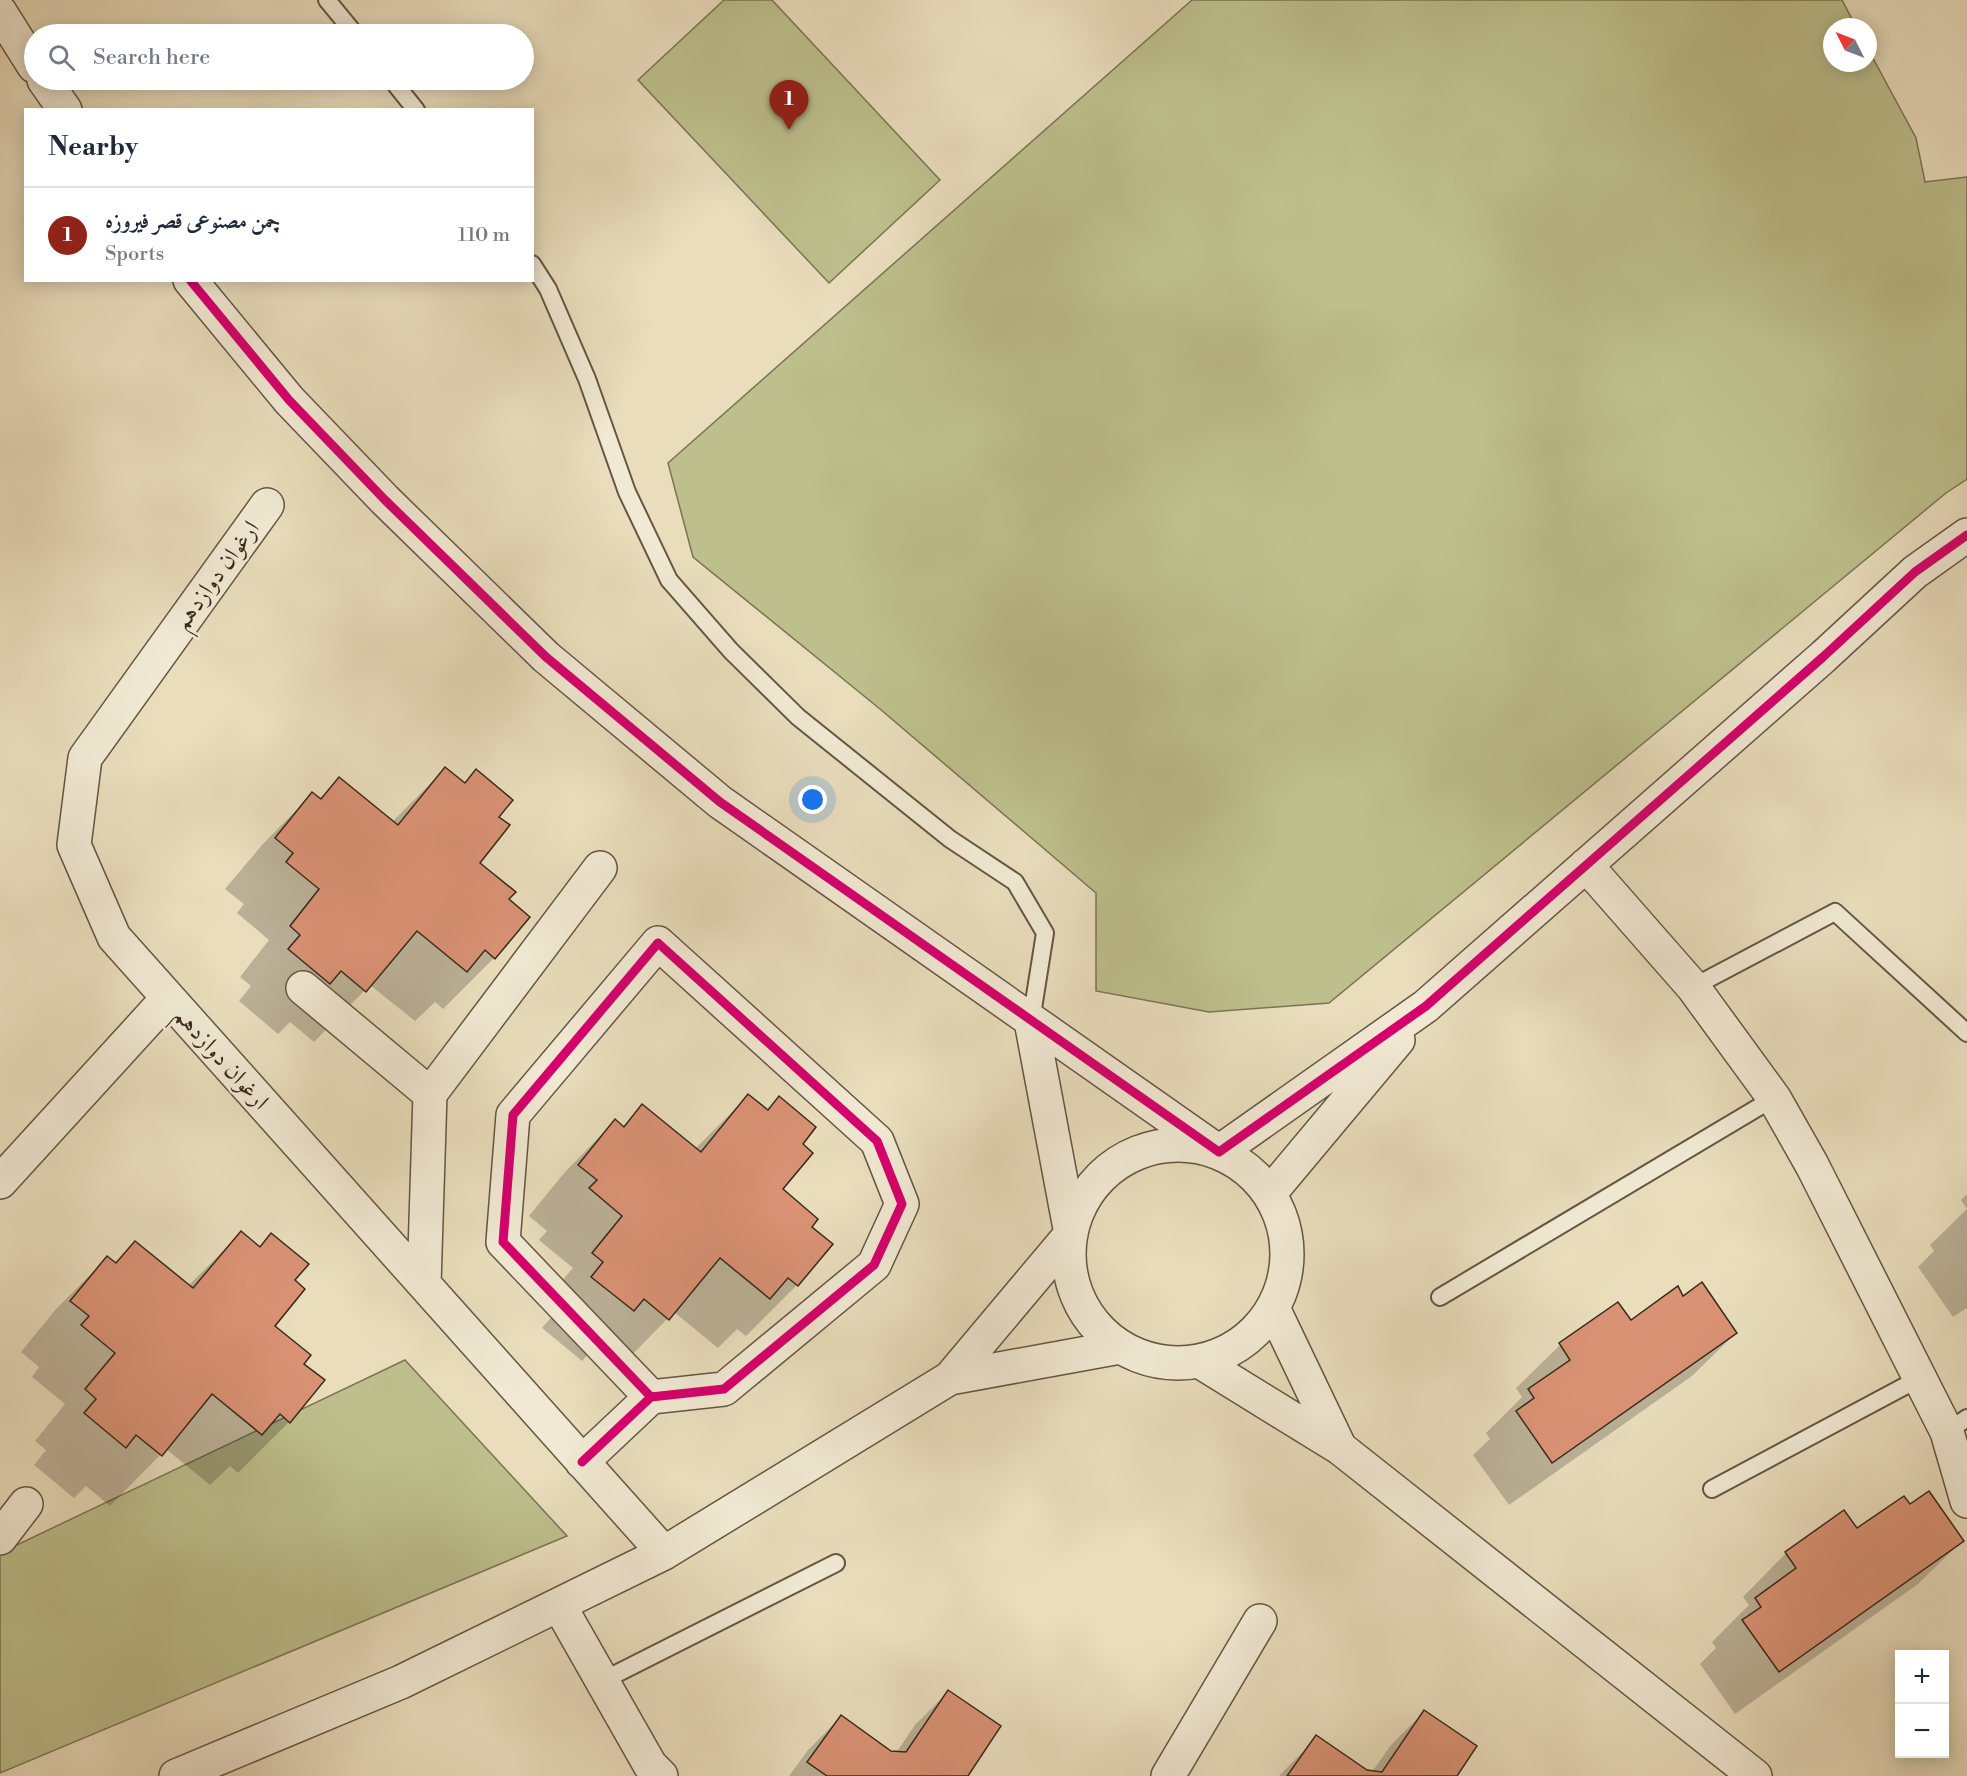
<!DOCTYPE html>
<html lang="en">
<head>
<meta charset="utf-8">
<style>
  :root { --surface:#fff; --page:#f2f2f3; --text:#1f2937; --muted:#747a83; --line:#e0e1e3; --accent:#8f2418 }
  body { margin:0; font-family:"Libre Bodoni",Amiri,serif; background:var(--page); color:var(--text) }
  .controls { position:absolute; right:18px; bottom:18px; display:grid; overflow:hidden; border-radius:0px; box-shadow:0 3px 15px #0003 }
  .controls button { width:54px; height:54px; display:grid; place-items:center; padding:0; border:0; border-bottom:2px solid var(--line); background:var(--surface); color:var(--text); font:30px sans-serif }
  .compass { position:absolute; left:1823px; top:18px; width:54px; height:54px; border-radius:50%; background:var(--surface); box-shadow:0 3px 15px #0003; rotate:312deg }
  .you { position:absolute; left:813px; top:800px; width:21px; height:21px; margin:-15px; border:4px solid #fff; border-radius:50%; background:#1a73e8; box-shadow:0 0 0 9px #1a73e833 }
  .badge { display:grid; place-items:center; width:39px; height:39px; border-radius:50%; background:var(--accent); color:#fff; font-size:20px; font-weight:700 }
  .pin { position:absolute; translate:-50% -50px; filter:drop-shadow(0 2px 3px #0008) }
  .pin::after { content:''; position:absolute; top:32px; width:21px; height:18px; background:inherit; clip-path:polygon(0 0,100% 0,50% 100%) }
  .list { margin:0; padding:0; list-style:none }
  h2 { display:flex; justify-content:space-between; align-items:center; height:78px; margin:0; padding:0 24px; font-size:26px }
  h2 small { font-size:20px; font-weight:400; color:var(--muted) }
  .list li { display:grid; grid-template-columns:39px 1fr auto; gap:18px; align-items:center; box-sizing:border-box; height:96px; padding:0 24px; border-top:2px solid var(--line) }
  .list b { display:block; font-size:22px; white-space:nowrap }
  .list p { margin:0; font-size:20px; white-space:nowrap; color:var(--muted) }
  .list em { font-size:20px; font-style:normal; color:var(--muted) }
  .icon { flex:none; width:33px; height:33px; fill:none; stroke:currentColor; stroke-width:2; stroke-linecap:round; stroke-linejoin:round }
  .map { position:relative; flex:none; width:1967px; height:1776px; overflow:hidden }
  .search { position:absolute; background:var(--surface); box-shadow:0 3px 15px #0003; left:24px; top:24px; width:510px; height:66px; display:flex; align-items:center; gap:15px; box-sizing:border-box; padding:0 21px; border-radius:33px; color:var(--muted); font-size:22px }
  .panel { position:absolute; background:var(--surface); box-shadow:0 3px 15px #0003; left:24px; top:108px; width:510px; height:174px; border-radius:0px }
  .map>svg:first-child { display:block }
  .green { fill:#bdbf8c; stroke:#7b7454; stroke-width:1.5 }
  .shadow { fill:#0003 }
  .building { fill:#d99274; stroke:#39281b; stroke-width:1.5 }
  .lines { fill:none; stroke-linecap:round; stroke-linejoin:round }
  .lane-casing { stroke:#655543; stroke-width:20 }
  .street-casing { stroke:#655543; stroke-width:36 }
  .lane { stroke:#f1e9d3; stroke-width:16 }
  .street { stroke:#f1e9d3; stroke-width:33 }
  .cycleway-casing { stroke:#f1e9d3; stroke-width:13 }
  .cycleway { stroke:#d6006c; stroke-width:9 }
  .labels { text-anchor:middle; stroke-width:5; stroke-linejoin:round; paint-order:stroke }
  .street-label { font-size:24px; fill:#39281b; stroke:#f1e9d3 }
</style>
</head>
<body>
<div class="map">
<svg width="1967" height="1776" viewBox="0 0 1967 1776">
  <rect width="100%" height="100%" fill="#e9ddbc"/>
  <filter id="stains"><feTurbulence type="fractalNoise" baseFrequency=".00333" numOctaves="4"/><feColorMatrix values="0 0 0 0 .2 0 0 0 0 .09 0 0 0 0 .02 0 0 0 .5 -.17"/></filter>
  <radialGradient id="worn" r=".72"><stop offset=".6" stop-color="#630" stop-opacity="0"/><stop offset="1" stop-color="#630" stop-opacity=".3"/></radialGradient>
  <path class="green" d="M724 0H772L940 180 829 283 638 80Z
    M1192 0H1842L1856 27H1832V63H1868V49L1916 138 1925 182 1967 177V479L1946 493 1329 1003 1209 1012 1096 991V893L880 709 693 557 668 463Z
    M405 1360 567 1536 0 1773V1553Z"/>
  <path class="shadow" d="M445 769 463 784 476 771 497 817 478 863 507 900 494 958 443 1009 435 1002 415 1021 370 985 314 1042 290 1022 278 1034 239 1001 251 986 240 977 269 940 237 913 244 904 225 889 262 845 312 794 319 799 339 779 392 822Z
    M748 1096 766 1111 779 1098 801 1144 780 1190 810 1227 831 1244 797 1285 746 1336 737 1329 718 1348 674 1312 617 1370 593 1349 582 1361 542 1328 554 1314 542 1304 573 1268 539 1240 547 1231 529 1216 565 1172 615 1121 622 1127 643 1106 695 1149Z
    M1967 1194V1308L1953 1317 1918 1267 1934 1251 1930 1245 1967 1209 1961 1200Z
    M241 1233 259 1248 271 1235 293 1281 273 1326 302 1364 289 1422 238 1473 230 1466 210 1485 166 1449 110 1506 86 1486 74 1498 34 1465 46 1450 35 1441 65 1404 32 1377 39 1367 21 1352 56 1309 107 1258 114 1263 135 1243 188 1286Z
    M1683 1298 1736 1333 1692 1376 1509 1505 1473 1455 1490 1439 1486 1433 1522 1397 1516 1388 1560 1345 1617 1304 1631 1322Z
    M1910 1506 1962 1541 1918 1584 1735 1714 1700 1664 1716 1648 1712 1642 1749 1605 1743 1597 1786 1553 1856 1530Z
    M948 1692 966 1776H789L808 1750 841 1717 891 1752 896 1753 915 1725Z
    M1424 1712 1455 1776H1279L1317 1737 1366 1772H1372L1391 1745Z"/>
  <path class="building" d="M445 767 465 783 476 769 513 800 499 817 510 825 480 863 516 892 509 899 530 917 495 959 485 950 467 972 417 931 366 992 341 971 330 984 288 949 300 935 290 926 319 889 286 862 293 853 275 838 312 792 321 799 339 777 398 825Z
    M748 1094 768 1110 779 1096 816 1127 803 1144 813 1153 783 1189 818 1219 812 1227 833 1244 798 1286 788 1278 770 1299 720 1258 669 1320 644 1299 634 1311 591 1277 603 1262 592 1253 622 1216 589 1188 597 1180 578 1165 615 1119 624 1127 642 1104 701 1152Z
    M241 1231 260 1247 271 1233 309 1264 295 1280 305 1289 275 1326 311 1355 304 1364 325 1380 290 1423 280 1414 262 1435 212 1394 162 1456 136 1435 126 1448 84 1413 96 1399 85 1389 115 1353 81 1325 89 1316 70 1301 107 1256 116 1263 135 1241 193 1288Z
    M1702 1282 1737 1333 1552 1463 1516 1411 1534 1398 1528 1389 1570 1360 1559 1343 1618 1302 1631 1320 1678 1286 1683 1296Z
    M1929 1491 1964 1541 1779 1672 1742 1620 1761 1607 1755 1598 1796 1568 1785 1552 1844 1510 1857 1528 1904 1496 1910 1504Z
    M948 1690 1001 1726 968 1776H827L807 1762 841 1715 891 1751 906 1752Z
    M1424 1710 1477 1746 1457 1776H1287L1316 1735 1367 1770 1382 1772Z"/>
  <g class="lines">
    <g class="lane-casing">
      <path id="lane" d="M327 0 355 34
        M392 80 416 110
        M532 264 548 289 587 379 627 492 669 580 731 651 798 717 950 839 1015 882 1045 933 1031 1021
        M1693 987 1835 912 1967 1033
        M1440 1297 1774 1098
        M1947 1432 1967 1418
        M1712 1489 1920 1378
        M602 1681 836 1563"/>
    </g>
    <g class="street-casing">
      <path id="street" d="M0 12 34 66
        M44 80 65 110
        M190 280 289 400 385 500 546 657 720 802 1219 1152 1426 1006 1823 657 1915 572 1967 535
        M267 505 85 758 74 845 114 937 664 1553
        M1586 865 1693 987 1774 1098 1812 1165 1947 1432 1967 1501
        M303 988 430 1094 424 1284
        M430 1094 600 868
        M1069 1254a109 109 0 1 1 218 0a109 109 0 1 1-218 0Z
        M0 1182 168 998
        M1270 1193 1398 1040
        M1273 1308 1340 1448
        M1199 1361 1340 1448 1755 1776
        M950 1378 1120 1347
        M582 1462 651 1397 503 1242 513 1115 658 943 877 1141 902 1204 874 1265 724 1389 651 1397
        M0 1538 26 1504
        M559 1605 650 1765 661 1776
        M176 1776 401 1682 664 1553 950 1378 1071 1234 1031 1021
        M1168 1776 1260 1621"/>
    </g>
    <use href="#lane" class="lane"/>
    <use href="#street" class="street"/>
    <g class="cycleway-casing">
      <path id="cycleway" d="M190 280 289 400 385 500 546 657 720 802 1219 1152 1426 1006 1823 657 1915 572 1967 535
        M582 1462 651 1397 503 1242 513 1115 658 943 877 1141 902 1204 874 1265 724 1389 651 1397"/>
    </g>
    <use href="#cycleway" class="cycleway"/>
  </g>
  <g class="labels">
    <g class="street-label">
      <text transform="translate(216 575) rotate(-54)" y="8">ارغوان دوازدهم</text>
      <text transform="translate(222 1058) rotate(48)" y="8">ارغوان دوازدهم</text>
    </g>
  </g>
  <rect width="100%" height="100%" filter="url(#stains)"/>
  <rect width="100%" height="100%" fill="url(#worn)"/>
</svg>
<div class="controls">
<button>+</button>
<button>−</button>
</div>
<svg class="compass" viewBox="-18 -18 36 36"><path d="M0-13l5 13h-10z" fill="#e53935"/><path d="M0 13l5-13h-10z" fill="#747a83"/></svg>
<div class="you"></div>
<div class="pin badge" style="left:789px;top:130px">1</div>
<div class="search"><svg class="icon" aria-label="search" viewBox="0 0 24 24"><circle cx="10" cy="10" r="6"/><path d="M15 15l6 6"/></svg>Search here</div>
<section class="panel">
<h2>Nearby<small></small></h2>
<ul class="list">
<li><span class="badge">1</span><div><b>چمن مصنوعی قصر فیروزه</b><p>Sports</p></div><em>110 m</em></li>
</ul>
</section>
</div>
</body>
</html>
